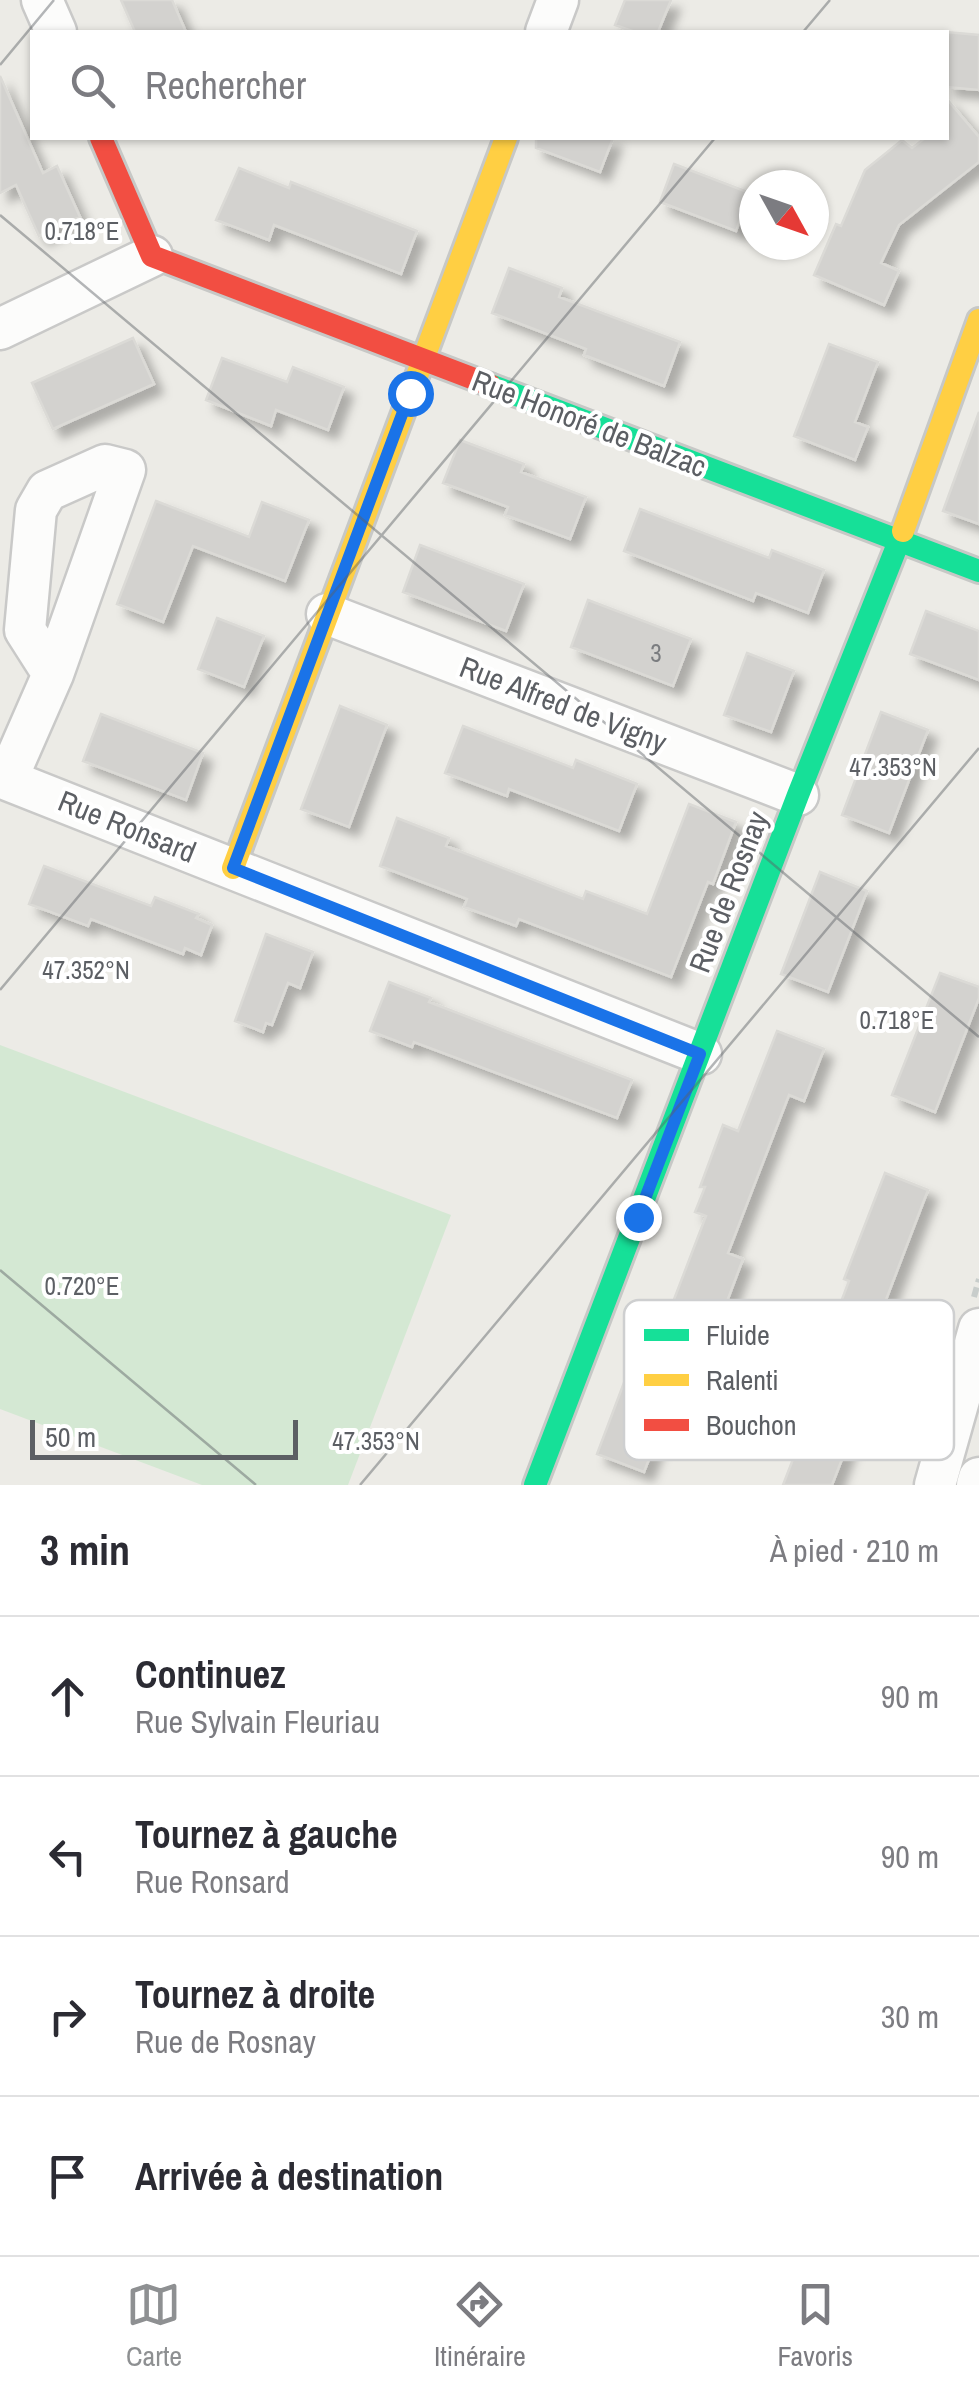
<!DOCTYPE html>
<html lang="fr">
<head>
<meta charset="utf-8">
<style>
  :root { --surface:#fff; --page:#f2f2f3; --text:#2b2b33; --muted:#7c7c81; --line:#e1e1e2; --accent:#8e9092 }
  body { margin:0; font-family:"Archivo Narrow",sans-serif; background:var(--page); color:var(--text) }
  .compass { position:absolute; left:739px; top:170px; width:90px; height:90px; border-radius:50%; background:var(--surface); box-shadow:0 2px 8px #0004; rotate:130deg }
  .scale { position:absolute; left:30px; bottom:25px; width:268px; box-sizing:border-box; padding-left:10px; border:5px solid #5c5f64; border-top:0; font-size:28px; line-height:35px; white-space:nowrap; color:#5c5f64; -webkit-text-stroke:8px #fff; paint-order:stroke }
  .stop { position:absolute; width:30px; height:30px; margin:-22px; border:8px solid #1a73e8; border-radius:50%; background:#fff }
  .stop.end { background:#1a73e8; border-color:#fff; box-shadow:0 2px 10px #0008 }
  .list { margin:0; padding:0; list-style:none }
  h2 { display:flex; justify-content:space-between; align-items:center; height:130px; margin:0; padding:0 40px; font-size:42px }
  h2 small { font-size:32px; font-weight:400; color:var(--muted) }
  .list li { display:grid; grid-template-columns:65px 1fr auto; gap:30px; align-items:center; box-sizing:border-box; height:160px; padding:0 40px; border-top:2px solid var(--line) }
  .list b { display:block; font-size:38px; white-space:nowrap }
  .list p { margin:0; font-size:32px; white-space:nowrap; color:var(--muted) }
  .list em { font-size:32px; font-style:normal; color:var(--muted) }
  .icon { flex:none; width:55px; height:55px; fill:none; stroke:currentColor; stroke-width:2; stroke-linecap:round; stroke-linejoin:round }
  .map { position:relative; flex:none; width:979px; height:1485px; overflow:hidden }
  .search { position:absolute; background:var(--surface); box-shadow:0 2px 8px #0004; left:30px; right:30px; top:30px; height:110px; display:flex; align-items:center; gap:25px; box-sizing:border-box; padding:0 35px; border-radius:0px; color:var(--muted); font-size:38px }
  .sheet { height:770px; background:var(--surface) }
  nav { display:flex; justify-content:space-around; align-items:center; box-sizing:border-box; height:140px; border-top:2px solid var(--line); background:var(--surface); font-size:28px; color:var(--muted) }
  nav a { display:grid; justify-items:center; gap:5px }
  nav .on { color:var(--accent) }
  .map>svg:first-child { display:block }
  .green { fill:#d4e8d3 }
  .building { fill:#d3d2cf; stroke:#dbdad6; stroke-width:2.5; filter:url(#shadow) }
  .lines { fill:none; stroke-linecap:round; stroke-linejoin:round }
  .street-casing { stroke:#c9c9c8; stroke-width:45 }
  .fast-casing { stroke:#c7c8c6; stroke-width:28 }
  .slow-casing { stroke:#c7c8c6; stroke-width:28 }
  .jam-casing { stroke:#c7c8c6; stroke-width:28 }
  .path { stroke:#c8cdcb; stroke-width:6; stroke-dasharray:10 5; stroke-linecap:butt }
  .street { stroke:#fcfcfb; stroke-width:40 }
  .fast { stroke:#16e098; stroke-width:22 }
  .slow { stroke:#ffcf43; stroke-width:22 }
  .jam { stroke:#f24e42; stroke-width:22 }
  .route { stroke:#1a73e8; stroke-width:12 }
  .ticks { fill:none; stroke:#5c5f64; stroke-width:2.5; stroke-opacity:0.45 }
  .labels { text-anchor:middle; stroke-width:8; stroke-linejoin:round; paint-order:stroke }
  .number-label { font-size:25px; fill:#7b7d80 }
  .street-label { font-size:30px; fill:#5c5f64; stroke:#fff }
  .key { fill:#fff; stroke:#cecfd0; stroke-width:2.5 }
  .key-label { font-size:28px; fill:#5c5f64 }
  .ticks-label { font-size:25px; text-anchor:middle; fill:#5c5f64; stroke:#fff; stroke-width:8; stroke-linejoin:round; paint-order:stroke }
</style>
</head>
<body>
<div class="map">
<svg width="979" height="1485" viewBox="0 0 979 1485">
  <defs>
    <filter id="shadow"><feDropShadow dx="9" dy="9" stdDeviation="5" flood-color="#0004"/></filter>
  </defs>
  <rect width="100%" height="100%" fill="#ecebe6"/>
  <path class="green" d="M0 1045 451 1215 348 1485H202L0 1409Z"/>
  <path class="building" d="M121 0H172L186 32H135Z
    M625 0H671L658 32H635L615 25Z
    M946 32 979 35V90L946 87Z
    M0 76 43 173 57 166 80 217 39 236 16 185 0 193Z
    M946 98 979 137V162L899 225 881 263 899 271 884 305 814 275 836 224 841 226 865 170 902 140 912 148 925 138H946Z
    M536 138H613L600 172 536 148Z
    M674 164 750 193 736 231 660 202Z
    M239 168 289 188 291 182 417 231 401 274 274 225 269 240 216 220Z
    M509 268 562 288 559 297 680 342 664 386 584 355 586 349 492 313Z
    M133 338 154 384 53 429 32 383Z
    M829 344 878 362 855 422 868 427 855 460 794 436Z
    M222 358 287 382 293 367 344 387 328 430 276 410 271 426 206 400Z
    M979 412V524L943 511Z
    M460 440 524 464 521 472 586 497 570 539 505 515 508 507 443 483Z
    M156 501 249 537 262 502 309 520 285 581 193 546 163 622 117 604Z
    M640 509 769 558 772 550 824 570 808 613 756 593 753 601 624 551Z
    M420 545 524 584 506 631 403 592Z
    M588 600 691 639 673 686 571 647Z
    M926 611 979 631V680L910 654Z
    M217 618 264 636 244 687 198 669Z
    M747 653 794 671 771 732 724 715Z
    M340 706 387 725 349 827 301 809Z
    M881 712 928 730 889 833 842 815Z
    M101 714 203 753 186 800 83 761Z
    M463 726 573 768 576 760 637 784 619 831 509 789 507 796 445 773Z
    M689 804 736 822 713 884 708 882 671 977 519 919 516 926 464 907 467 899 380 866 397 818 449 838 446 846 583 899 586 891 647 914Z
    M44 866 151 906 155 897 199 914 196 918 212 925 201 955 185 948 183 954 91 919 88 926 29 904Z
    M820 872 867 891 828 992 781 974Z
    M266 934 313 952 300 988 288 983 272 1025 266 1023 263 1032 235 1021Z
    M940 973 979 987V998L935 1112 892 1095Z
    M389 982 431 998 429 1002 632 1080 617 1118 414 1042 412 1047 370 1031Z
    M777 1031 824 1049 804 1101 789 1095 728 1253 743 1259 720 1320 673 1302 706 1216 695 1212 705 1187H700L723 1125 738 1131Z
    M885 1173 928 1190 869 1344 884 1350 832 1485H783L814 1405 796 1398 808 1367 815 1370 849 1281 844 1279Z
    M636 1351 684 1370 644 1472 597 1454Z"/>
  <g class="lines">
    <g class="street-casing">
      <path id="street" d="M42 0 56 32
        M546 32 558 0
        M0 329 152 256
        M327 614 798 795
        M0 777 701 1054
        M7 779 53 674 125 470 105 465 47 491 36 510 25 630 53 674
        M935 1485 979 1329
        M977 1485 979 1478"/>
    </g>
    <g class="fast-casing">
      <path id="fast" d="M490 385 979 571
        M535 1485 798 795 903 531"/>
    </g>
    <g class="slow-casing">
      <path id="slow" d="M903 531 979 320
        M233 868 506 138"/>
    </g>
    <g class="jam-casing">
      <path id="jam" d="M101 138 152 256 490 385"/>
    </g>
    <path class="path" d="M974 1297 979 1279"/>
    <use href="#street" class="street"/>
    <use href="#fast" class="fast"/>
    <use href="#slow" class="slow"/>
    <use href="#jam" class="jam"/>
  </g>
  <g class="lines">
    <path class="route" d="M410 393 233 868 700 1054 638 1217"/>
  </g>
  <path class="ticks" d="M803 32 830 0M0 65 54 0M0 215 979 1037M0 990 715 138M0 1270 256 1485M360 1485 979 748"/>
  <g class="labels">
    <g class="number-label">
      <text x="656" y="662">3</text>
    </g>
    <g class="street-label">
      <text transform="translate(589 424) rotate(21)" y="10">Rue Honoré de Balzac</text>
      <text transform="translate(563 705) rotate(21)" y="10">Rue Alfred de Vigny</text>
      <text transform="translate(127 827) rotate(22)" y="10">Rue Ronsard</text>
      <text transform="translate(729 892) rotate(-69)" y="10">Rue de Rosnay</text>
    </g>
  </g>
  <rect x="624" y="1300" width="330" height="160" rx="15" class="key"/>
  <rect x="644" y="1329" width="45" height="12" fill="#16e098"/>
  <rect x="644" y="1374" width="45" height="12" fill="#ffcf43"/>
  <rect x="644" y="1419" width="45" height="12" fill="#f24e42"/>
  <g class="key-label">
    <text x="706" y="1345">Fluide</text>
    <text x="706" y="1390">Ralenti</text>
    <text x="706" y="1435">Bouchon</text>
  </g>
  <g class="ticks-label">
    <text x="82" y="240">0.718°E</text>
    <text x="893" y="776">47.353°N</text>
    <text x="86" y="979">47.352°N</text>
    <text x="897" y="1029">0.718°E</text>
    <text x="82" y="1295">0.720°E</text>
    <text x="376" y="1450">47.353°N</text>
  </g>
</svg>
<svg class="compass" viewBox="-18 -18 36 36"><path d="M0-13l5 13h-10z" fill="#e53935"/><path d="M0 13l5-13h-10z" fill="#7c7c81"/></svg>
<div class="scale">50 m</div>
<div class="stop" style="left:410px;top:393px"></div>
<div class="stop end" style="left:638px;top:1217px"></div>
<div class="search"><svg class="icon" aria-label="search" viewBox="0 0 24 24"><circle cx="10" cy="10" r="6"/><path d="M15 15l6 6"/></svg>Rechercher</div>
</div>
<section class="sheet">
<h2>3 min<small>À pied · 210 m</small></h2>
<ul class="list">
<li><svg class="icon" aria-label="ahead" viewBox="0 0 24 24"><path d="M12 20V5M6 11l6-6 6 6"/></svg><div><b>Continuez</b><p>Rue Sylvain Fleuriau</p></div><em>90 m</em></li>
<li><svg class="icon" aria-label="left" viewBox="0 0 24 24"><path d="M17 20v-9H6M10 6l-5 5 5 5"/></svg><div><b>Tournez à gauche</b><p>Rue Ronsard</p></div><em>90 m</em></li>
<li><svg class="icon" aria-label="right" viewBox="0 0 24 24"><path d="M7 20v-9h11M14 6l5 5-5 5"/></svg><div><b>Tournez à droite</b><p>Rue de Rosnay</p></div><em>30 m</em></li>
<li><svg class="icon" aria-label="arrive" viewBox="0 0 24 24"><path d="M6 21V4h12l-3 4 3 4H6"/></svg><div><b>Arrivée à destination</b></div></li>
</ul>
</section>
<nav>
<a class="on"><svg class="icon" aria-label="map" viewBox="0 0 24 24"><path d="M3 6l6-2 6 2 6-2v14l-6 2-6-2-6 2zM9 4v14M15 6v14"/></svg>Carte</a>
<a><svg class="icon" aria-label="directions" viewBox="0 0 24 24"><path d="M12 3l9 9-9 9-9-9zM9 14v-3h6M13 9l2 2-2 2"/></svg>Itinéraire</a>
<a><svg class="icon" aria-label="saved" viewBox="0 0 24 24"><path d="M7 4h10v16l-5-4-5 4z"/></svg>Favoris</a>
</nav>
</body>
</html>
